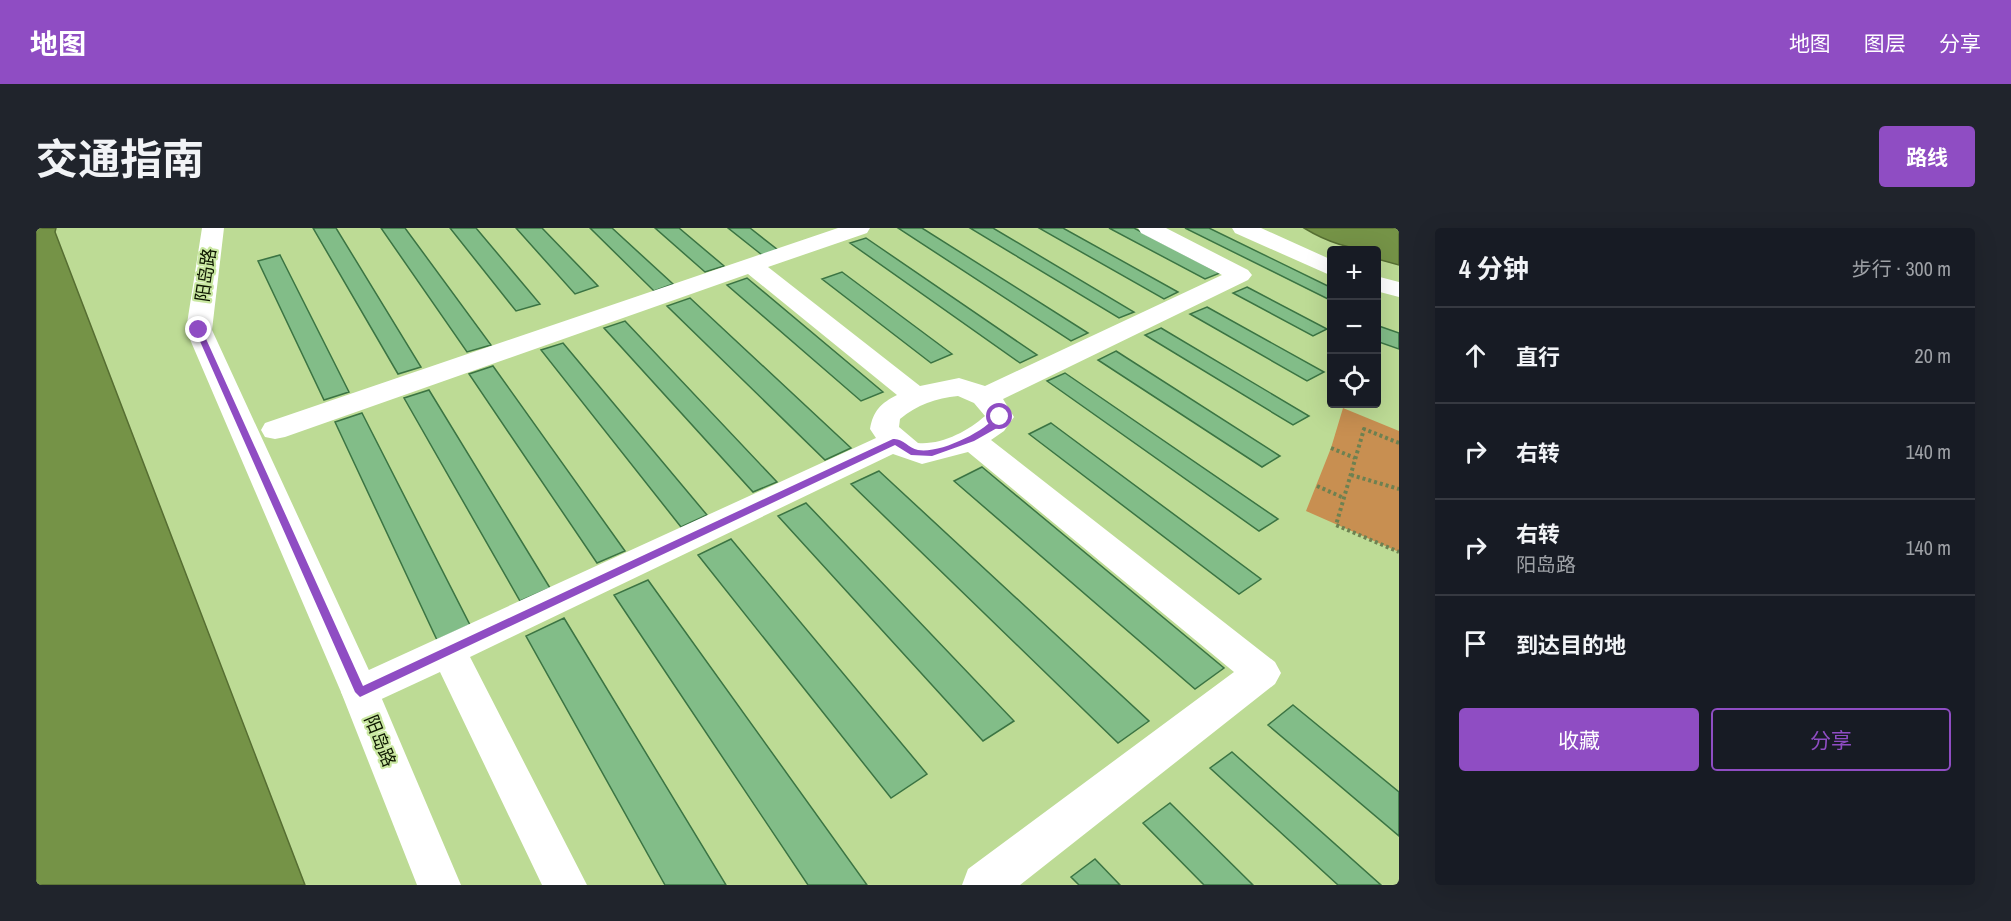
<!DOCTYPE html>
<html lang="zh">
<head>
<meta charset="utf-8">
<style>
  :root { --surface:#171b24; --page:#20242c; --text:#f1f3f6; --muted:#9ea1a6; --line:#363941; --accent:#8f4dc3 }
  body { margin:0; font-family:"Archivo Narrow","Noto Sans SC",sans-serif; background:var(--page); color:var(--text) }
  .controls { position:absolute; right:18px; top:18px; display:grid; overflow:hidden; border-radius:6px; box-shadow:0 6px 24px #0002 }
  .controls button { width:54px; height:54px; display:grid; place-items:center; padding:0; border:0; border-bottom:2px solid var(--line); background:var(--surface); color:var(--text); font:30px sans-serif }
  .stop { position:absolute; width:18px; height:18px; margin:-14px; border:4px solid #8f4dc3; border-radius:50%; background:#fff }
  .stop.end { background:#8f4dc3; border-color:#fff; box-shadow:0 2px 6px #0008 }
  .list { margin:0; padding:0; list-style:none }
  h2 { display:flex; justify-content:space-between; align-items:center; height:78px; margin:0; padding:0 24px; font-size:26px }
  h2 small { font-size:20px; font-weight:400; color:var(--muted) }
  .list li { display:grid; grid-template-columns:39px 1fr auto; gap:18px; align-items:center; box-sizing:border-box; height:96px; padding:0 24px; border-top:2px solid var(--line) }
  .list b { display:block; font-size:22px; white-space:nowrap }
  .list p { margin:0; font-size:20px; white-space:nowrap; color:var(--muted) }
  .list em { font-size:20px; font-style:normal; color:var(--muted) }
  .actions { display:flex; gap:12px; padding:18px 24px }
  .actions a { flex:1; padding:14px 0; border:2px solid var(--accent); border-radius:6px; text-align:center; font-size:21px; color:var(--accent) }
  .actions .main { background:var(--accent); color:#fff }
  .icon { flex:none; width:33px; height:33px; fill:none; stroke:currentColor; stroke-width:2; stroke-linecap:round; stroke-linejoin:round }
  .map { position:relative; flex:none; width:1363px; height:657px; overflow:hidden; border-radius:6px }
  header { display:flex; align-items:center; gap:36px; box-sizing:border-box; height:84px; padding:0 30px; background:var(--accent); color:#fff }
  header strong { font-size:28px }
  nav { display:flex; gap:33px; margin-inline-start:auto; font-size:21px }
  .intro { display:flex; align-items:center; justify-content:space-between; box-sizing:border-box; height:144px; padding:0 36px }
  h1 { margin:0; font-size:42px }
  .button { padding:15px 27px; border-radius:6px; background:var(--accent); color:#fff; font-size:21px; font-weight:700 }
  main { display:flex; gap:36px; padding:0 36px }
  aside { flex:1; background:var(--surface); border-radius:6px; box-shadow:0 6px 24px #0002 }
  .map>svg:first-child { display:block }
  .green { fill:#c88f51 }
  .water { fill:#759347; stroke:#566e32; stroke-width:1.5 }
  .building { fill:#82bd88; stroke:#3b7443; stroke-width:1.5 }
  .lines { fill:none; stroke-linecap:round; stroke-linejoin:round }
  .path { stroke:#6d8151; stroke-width:4; stroke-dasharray:3 3; stroke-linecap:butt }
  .minor { fill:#fff; fill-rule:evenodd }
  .major { fill:#fff; fill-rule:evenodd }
  .route { fill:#8f4dc3 }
  .labels { text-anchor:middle; stroke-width:4.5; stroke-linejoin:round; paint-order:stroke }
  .street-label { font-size:18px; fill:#0e1700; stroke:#cae8a2 }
</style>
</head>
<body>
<header>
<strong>地图</strong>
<nav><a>地图</a><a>图层</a><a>分享</a></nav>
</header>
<div class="intro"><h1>交通指南</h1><a class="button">路线</a></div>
<main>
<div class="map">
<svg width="1363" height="657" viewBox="0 0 1363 657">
  <rect width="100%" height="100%" fill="#bddb95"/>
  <path class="green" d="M1307 180 1363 203V324L1270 283 1295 220Z"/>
  <path class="water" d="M0 0H20L19 4 269 657H0Z
    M1268 0H1363V37L1341 31 1340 22C1314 22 1291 14 1268 0Z"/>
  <path class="building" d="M277 0H300L385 139 362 146Z
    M345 0H369L455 117 431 124Z
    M414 0H440L504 76 480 83Z
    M480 0H506L562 58 539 66Z
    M554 0H576L637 56 618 63Z
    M619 0H643L688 38 669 44Z
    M692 0H714L742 22 726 27Z
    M862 0H886L1052 105 1035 113Z
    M934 0H957L1098 84 1083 90Z
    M1003 0H1027L1142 64 1128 71Z
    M1073 0H1098L1184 45 1169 51Z
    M1149 0H1173L1296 60V73Z
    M830 10 1001 127 984 135 814 15Z
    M244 27 313 164 288 172 222 33Z
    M806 44 916 126 895 135 786 51Z
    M711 50 847 164 825 173 691 57Z
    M1211 59 1291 101 1277 108 1197 65Z
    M654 70 815 220 789 232 631 78Z
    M1171 79 1288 144 1271 153 1154 86Z
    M589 93 741 254 717 264 568 100Z
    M1340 97 1363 105V121L1340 113Z
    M1125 100 1273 188 1257 197 1109 107Z
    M527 115 671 287 645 299 505 122Z
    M1080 123 1244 228 1226 239 1062 132Z
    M457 138 589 323 561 335 433 146Z
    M1029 145 1242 291 1223 303 1011 153Z
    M393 162 514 360 484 373 368 170Z
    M326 185 434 397 401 412 299 194Z
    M1015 195 1225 351 1203 366 993 206Z
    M946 239 1188 440 1159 461 918 253Z
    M843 243 1113 493 1082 515 815 256Z
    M770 275 978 493 947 513 742 288Z
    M695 311 891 546 855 570 662 327Z
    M612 352 831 657H772L578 367Z
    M528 390 690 657H629L490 408Z
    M1257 477 1363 564V608L1232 497Z
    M1196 524 1345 657H1302L1174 540Z
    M1134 575 1217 657H1168L1107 595Z
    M1059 631 1084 657H1043L1035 649Z"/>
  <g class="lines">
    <path class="path" d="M1363 215 1328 201 1300 297 1363 324
      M1295 220 1319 230
      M1315 247 1363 261
      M1281 258 1308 270"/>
    <path class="minor" d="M802 0H834L831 5 732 39 884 158 923 150 949 158 1186 47 1105 5 1102 0H1130L1212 42 1216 47 1212 52 967 171 978 189 968 203 955 212 1239 434 1245 445 1239 456 984 657H926L932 641 1198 444 932 224 886 236 857 226 434 429 551 657H506L404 444 324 481 311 476 305 464 311 452 840 210 834 201C837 183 845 175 861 167L712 46 249 209 239 211 229 209 225 202 229 195ZM922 168 938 175 949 188C932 203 906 217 882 215L863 199 864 191C881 177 900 170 922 168Z"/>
    <path class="major" d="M166 0H188L176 102 343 464 425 657H381L305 464 150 102Z
      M1196 0H1225L1296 32V48L1199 5Z
      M1340 48 1363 54V69L1340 63Z"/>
  </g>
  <path class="route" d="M163 99 166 102 327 458 857 211C867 210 872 220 882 222 903 226 949 204 961 187L968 189 961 200 938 213 896 228 875 227 859 217 324 469 319 464 159 102Z"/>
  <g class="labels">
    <g class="street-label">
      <text transform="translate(170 47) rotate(-82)" y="6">阳岛路</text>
      <text transform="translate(344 513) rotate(68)" y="6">阳岛路</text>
    </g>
  </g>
</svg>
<div class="controls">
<button>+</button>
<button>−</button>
<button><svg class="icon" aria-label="locate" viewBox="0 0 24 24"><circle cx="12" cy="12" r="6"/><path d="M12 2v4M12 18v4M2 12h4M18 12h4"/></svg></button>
</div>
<div class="stop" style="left:964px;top:189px"></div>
<div class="stop end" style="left:163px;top:102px"></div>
</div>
<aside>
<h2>4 分钟<small>步行 · 300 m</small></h2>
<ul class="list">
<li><svg class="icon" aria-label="ahead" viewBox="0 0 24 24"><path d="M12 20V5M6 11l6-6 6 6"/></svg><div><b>直行</b></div><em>20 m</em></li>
<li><svg class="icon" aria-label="right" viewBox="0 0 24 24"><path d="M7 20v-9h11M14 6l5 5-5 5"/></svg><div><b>右转</b></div><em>140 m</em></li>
<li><svg class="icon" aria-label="right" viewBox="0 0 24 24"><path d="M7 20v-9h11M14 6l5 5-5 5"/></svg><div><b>右转</b><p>阳岛路</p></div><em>140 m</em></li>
<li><svg class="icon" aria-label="arrive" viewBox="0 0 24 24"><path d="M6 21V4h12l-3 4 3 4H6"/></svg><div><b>到达目的地</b></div></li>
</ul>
<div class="actions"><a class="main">收藏</a><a>分享</a></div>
</aside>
</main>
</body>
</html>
